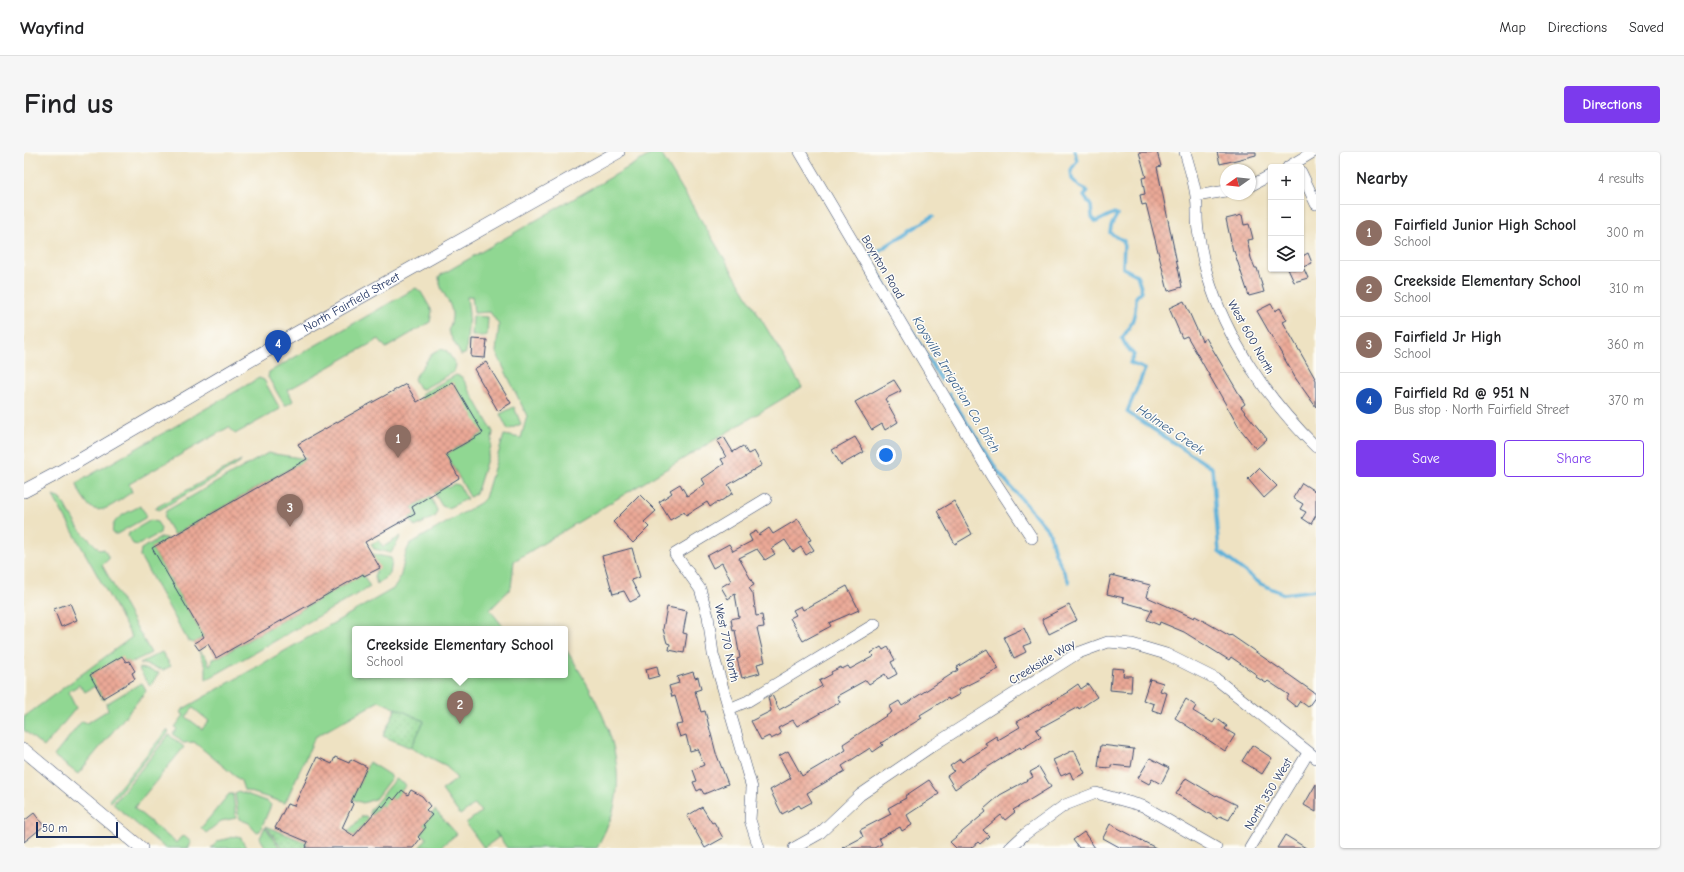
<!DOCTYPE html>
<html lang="en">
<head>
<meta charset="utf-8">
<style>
  :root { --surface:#fff; --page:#f6f6f6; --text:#202124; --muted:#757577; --line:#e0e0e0; --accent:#7c3aed }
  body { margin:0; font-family:"Comic Neue",sans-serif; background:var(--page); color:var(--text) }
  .controls { position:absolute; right:12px; top:12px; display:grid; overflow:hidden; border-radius:4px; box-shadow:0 1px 3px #0004 }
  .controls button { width:36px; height:36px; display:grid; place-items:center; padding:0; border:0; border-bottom:1px solid var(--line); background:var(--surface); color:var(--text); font:20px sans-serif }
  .compass { position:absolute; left:1196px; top:12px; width:36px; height:36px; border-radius:50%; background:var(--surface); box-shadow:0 1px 3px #0004; rotate:255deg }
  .scale { position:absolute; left:12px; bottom:10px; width:82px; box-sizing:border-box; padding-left:4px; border:2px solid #1b2f5e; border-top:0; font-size:11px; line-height:14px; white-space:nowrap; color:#1b2f5e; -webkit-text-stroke:3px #fdfcf7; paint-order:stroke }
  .you { position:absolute; left:862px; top:303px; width:14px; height:14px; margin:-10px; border:3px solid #fff; border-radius:50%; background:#1a73e8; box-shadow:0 0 0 6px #1a73e833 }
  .badge { display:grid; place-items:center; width:26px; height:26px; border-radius:50%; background:var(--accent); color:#fff; font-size:13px; font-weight:700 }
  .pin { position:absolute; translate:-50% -33px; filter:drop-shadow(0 1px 2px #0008) }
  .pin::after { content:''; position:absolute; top:21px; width:14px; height:12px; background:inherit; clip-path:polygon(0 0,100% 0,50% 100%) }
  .popup { position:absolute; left:328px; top:474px; width:216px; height:52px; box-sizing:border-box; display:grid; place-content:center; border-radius:4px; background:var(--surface); filter:drop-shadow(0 1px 3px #0005); font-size:13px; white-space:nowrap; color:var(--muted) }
  .popup b { font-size:15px; color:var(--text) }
  .popup::after { content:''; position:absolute; left:50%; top:100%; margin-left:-8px; border:8px solid transparent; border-top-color:var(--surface) }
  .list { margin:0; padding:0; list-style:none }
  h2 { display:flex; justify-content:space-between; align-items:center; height:52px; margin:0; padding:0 16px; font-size:17px }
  h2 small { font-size:13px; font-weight:400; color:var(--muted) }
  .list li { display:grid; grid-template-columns:26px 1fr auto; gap:12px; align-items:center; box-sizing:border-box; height:56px; padding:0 16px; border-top:1px solid var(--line) }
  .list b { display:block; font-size:15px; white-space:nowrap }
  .list p { margin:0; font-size:13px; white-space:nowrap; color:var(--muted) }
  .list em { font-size:13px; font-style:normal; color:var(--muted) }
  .actions { display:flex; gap:8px; padding:12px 16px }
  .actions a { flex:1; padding:9px 0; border:1px solid var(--accent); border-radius:4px; text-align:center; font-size:14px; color:var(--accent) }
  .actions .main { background:var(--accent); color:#fff }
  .icon { flex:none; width:22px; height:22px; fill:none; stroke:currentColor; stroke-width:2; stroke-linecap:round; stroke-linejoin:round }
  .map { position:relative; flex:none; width:1292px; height:696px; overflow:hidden; border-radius:4px }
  header { display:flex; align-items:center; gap:24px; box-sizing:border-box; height:56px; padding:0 20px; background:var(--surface); border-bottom:1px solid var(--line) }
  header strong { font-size:19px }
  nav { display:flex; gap:22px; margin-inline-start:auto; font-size:14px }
  .intro { display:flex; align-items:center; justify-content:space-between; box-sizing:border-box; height:96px; padding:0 24px }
  h1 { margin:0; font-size:28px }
  .button { padding:10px 18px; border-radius:4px; background:var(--accent); color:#fff; font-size:14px; font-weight:700 }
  main { display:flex; gap:24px; padding:0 24px }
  aside { flex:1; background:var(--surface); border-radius:4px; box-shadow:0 1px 3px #0004 }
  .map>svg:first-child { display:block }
  .grass { fill:#90d792; stroke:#568378; fill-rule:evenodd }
  .park { fill:url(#park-dots); stroke:#568378 }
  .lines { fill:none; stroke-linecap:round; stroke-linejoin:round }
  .stream { stroke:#5eb1d9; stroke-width:3.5 }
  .building { fill:url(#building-cross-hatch) }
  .minor-casing { stroke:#3b4a6d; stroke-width:12 }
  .tertiary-casing { stroke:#3b4a6d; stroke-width:14 }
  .minor { stroke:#fff; stroke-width:11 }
  .tertiary { stroke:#fff; stroke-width:13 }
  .labels { text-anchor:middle; stroke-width:3; stroke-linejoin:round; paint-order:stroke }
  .street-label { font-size:12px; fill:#1b2f5e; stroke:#fdfcf7 }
  .water-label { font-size:13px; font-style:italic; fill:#325c89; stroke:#fdfcf7 }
</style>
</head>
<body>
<header>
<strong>Wayfind</strong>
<nav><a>Map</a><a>Directions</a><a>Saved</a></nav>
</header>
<div class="intro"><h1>Find us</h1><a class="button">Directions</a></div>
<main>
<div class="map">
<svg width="1292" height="696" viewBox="0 0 1292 696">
  <defs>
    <pattern id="park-dots" width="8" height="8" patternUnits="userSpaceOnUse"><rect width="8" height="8" fill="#90d792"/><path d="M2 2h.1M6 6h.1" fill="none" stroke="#7cb980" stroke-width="1.8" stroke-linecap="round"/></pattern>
    <pattern id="building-cross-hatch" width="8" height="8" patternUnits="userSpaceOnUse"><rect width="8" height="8" fill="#eba996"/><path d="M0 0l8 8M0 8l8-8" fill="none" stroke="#be8a7e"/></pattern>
  </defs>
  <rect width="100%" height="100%" fill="#fdfcf7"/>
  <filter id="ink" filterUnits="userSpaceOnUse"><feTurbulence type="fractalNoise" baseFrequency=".025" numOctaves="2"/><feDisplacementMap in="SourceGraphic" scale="8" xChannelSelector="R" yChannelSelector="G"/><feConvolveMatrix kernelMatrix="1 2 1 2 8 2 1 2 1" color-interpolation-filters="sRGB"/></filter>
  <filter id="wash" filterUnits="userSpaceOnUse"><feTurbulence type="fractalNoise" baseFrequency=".012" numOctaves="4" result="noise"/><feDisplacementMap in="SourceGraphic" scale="16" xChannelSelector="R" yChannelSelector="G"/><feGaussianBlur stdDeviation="0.9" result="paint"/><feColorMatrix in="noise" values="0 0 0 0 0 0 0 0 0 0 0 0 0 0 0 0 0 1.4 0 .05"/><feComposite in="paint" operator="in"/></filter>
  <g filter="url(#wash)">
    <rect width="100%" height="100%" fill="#eee2c2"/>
    <path class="grass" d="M631 0H636L778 235 490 409 487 436 466 458 481 477H331V523H541V496C573 546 608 605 587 666 583 676 578 685 574 694L573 696H483L471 679 475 685 460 696 442 671 457 660 451 652 436 663 418 638 433 627 423 614 387 596 400 569 355 549 291 585 261 651 220 638 217 629 170 590 159 591 149 582 153 577 151 575 160 563 157 561 159 557 369 437C381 425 377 407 386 392L456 351 461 346 480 283 497 286 503 264 472 200 475 173 466 160 450 161 448 144 443 145 445 162 442 200 441 202 437 203 424 179C437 152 415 146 415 124ZM169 556 185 569 178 577 162 565Z
      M392 136 397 140 408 159 406 170 362 196 355 187 264 238 269 249 261 254 244 225 245 220Z
      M449 164 464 165 463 184H448Z
      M417 197 423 199 432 213 430 220 399 237 395 236 390 227 408 201Z
      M432 223 438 225 469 280 467 294 454 336 452 341 446 345 422 302 459 281 397 248V245L399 241Z
      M235 226 240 228 256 257 211 282 205 275 105 332 108 340C93 349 73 370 61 348 57 343 54 338 53 331L56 329Z
      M490 255 497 272 484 278 476 262Z
      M244 301 283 307 150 383 140 366 142 359Z
      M217 308 216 311 135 358 131 356Z
      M430 332 435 333 443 347 424 356 418 354 410 341 423 334 424 336Z
      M29 344 37 347 55 377 76 398 80 397 85 407 78 413 127 501 106 511 104 509 102 510 79 546 81 545V548L77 546 71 534 61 540 55 533 44 540 52 556 20 595 0 578V565L108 485Z
      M406 344 413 358 412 364 391 375 385 365 391 362 388 355Z
      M116 354 122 362 121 366 93 382H89C85 366 104 361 116 354Z
      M127 368 133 370 137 376 136 381 114 393 109 392 104 384 105 381Z
      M377 384 367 401 350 397 347 392 355 388 359 395Z
      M138 385 144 387 128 396 180 485 170 491 164 489 116 404 117 397Z
      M348 402 367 406 368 409 366 422 353 432 350 425 352 420Z
      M339 422 346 435 182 528V515L175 499 182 505 185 513 187 512 188 507 193 506Z
      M138 500 147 514 139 518 116 511Z
      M117 516 135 521 126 534 116 519 115 517Z
      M117 531 119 532 122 539 54 622 30 604 58 569 63 571 84 558 82 552Z
      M143 578 145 580 87 650 85 648Z
      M145 583 160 595 110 656 152 691 157 685 160 684 167 690 165 696H141L89 652Z
      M345 610 367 624V626L351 647 339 651 328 647Z
      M372 627 382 633 370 648 359 655 356 653 348 663 346 662V658Z
      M214 639 244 650 247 653 236 679 233 680 225 671 215 667 211 642Z
      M205 642H209L212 666 197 669 182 681 177 676Z
      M411 658 433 682 415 696 403 694 395 696 403 686 397 681 402 675 399 673Z
      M338 664H342L345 667 330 684 324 680Z
      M241 675 242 676 256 696H242L236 686Z
      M213 684 217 686 222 696H187L194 689Z"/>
    <path class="park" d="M372 556 400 569 387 596 359 584Z
      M242 674 283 691 281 696H258Z"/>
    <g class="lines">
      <path class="stream" d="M1051 0 1053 9 1047 18 1048 27 1055 34 1061 37 1063 40 1060 44 1067 54 1068 65 1072 70 1090 61 1093 63 1087 74 1086 81 1100 89 1099 116 1113 123 1118 139 1112 145C1112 161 1109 173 1098 186L1102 194 1110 203 1106 211 1121 217 1103 260 1188 316 1195 400 1237 432 1260 442 1292 438
        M909 64 845 105 917 228
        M925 242 975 321 1025 379 1031 401 1045 430"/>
    </g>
    <g id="blocks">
      <path class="building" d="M1115 0H1133L1137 14 1133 15 1158 135 1144 139 1122 52 1118 53 1116 43 1121 42 1118 26 1122 25Z
        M1193 0H1232V3L1196 12Z
        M1218 63 1220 73 1225 72 1227 79 1229 87 1223 88 1227 106 1231 116H1233L1240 140 1225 144 1210 99H1209L1202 67Z
        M1284 101 1288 111 1277 116V105Z
        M1264 117H1280L1284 126 1270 130Z
        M1160 149 1178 189 1182 186 1221 252 1217 255 1243 287 1232 297 1214 274 1163 184 1158 186 1145 156Z
        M1247 152 1251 159 1256 156 1263 168 1259 170 1292 228V255L1272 227 1233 159Z
        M448 187 463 188 461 206 447 205Z
        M462 210 487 251 474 259 450 217Z
        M870 228 877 239 861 247 874 270 861 278 858 272 848 278 831 250Z
        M429 230 459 281 422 302 435 326 388 355 391 362 341 390 356 416 340 424 339 422 192 506 184 492 175 498 170 491 180 485 128 396 283 307 274 292 340 255 382 232 393 250Z
        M700 285 709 300 719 294 724 302 730 299 738 313 704 333 709 341 694 351 693 350 686 355 683 350 662 363 660 360 646 368 635 350 648 341 646 338 656 332 663 344 681 332 678 327 700 312 697 307 702 305 693 289Z
        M831 285 840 300 817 313 808 298Z
        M1235 316 1253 334 1240 346 1224 327Z
        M1278 331 1292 340V363L1287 372 1278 366 1282 360 1276 357 1279 352 1269 346Z
        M616 343 632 359 620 370 625 375 609 391 589 370Z
        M930 349 948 382 931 392 913 359Z
        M774 367 787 388 784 389 790 398 782 403 777 395 769 400 761 388 747 397 751 402 741 408 733 397 715 406 730 433 725 436 729 442 732 464 738 463 740 475 733 476 741 510 733 512 736 521 718 526 713 507 716 506 711 478 709 479 707 467 715 465 711 442 704 447 697 435 707 429 698 411 689 416 683 404 705 392 709 399 728 389 725 383 732 379 735 383 745 376 749 382Z
        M608 396 616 425 607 428 616 445 606 450 600 439 589 442 578 404Z
        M1087 423 1126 433 1123 445 1170 466 1171 464 1206 484 1207 483 1268 525 1292 542V544L1284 555 1276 549 1272 555 1262 547 1265 543 1244 529 1242 531 1232 525 1233 523 1207 505 1205 508 1160 480 1136 470 1135 473 1123 468 1128 458 1099 450 1100 446 1083 442Z
        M823 434 835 458 805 471 807 474 779 489 766 466 772 463 769 458 777 454 779 458Z
        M46 451 53 468 37 475 30 457Z
        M1045 453 1053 468 1025 482 1018 467Z
        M643 455 663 459 659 481 663 482 660 501 645 498 646 492 643 491 639 477Z
        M1000 476 1007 491 999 494 1002 500 990 506 980 485Z
        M857 495 859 498 864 495 871 508 867 510 873 522 864 527 861 522 845 532 842 528 813 544 816 550 802 558 773 574 769 568 754 576 757 582 747 587 745 584 737 588 727 569 747 559 744 545 748 543 755 558 798 534 795 529 808 522 807 520 817 515 818 517 824 514 826 517 850 504 847 501Z
        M963 497 975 517 934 538 936 542 925 548 924 546 896 563 898 566 857 591 859 593 849 600 846 596 818 614 821 619 783 641 788 650 777 656 775 653 758 662 746 638 767 626 755 604 764 599 778 624 822 598 819 592 868 560 865 555 875 549 878 554 934 518 933 515Z
        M98 504 102 510 105 509 111 519 108 521 111 527 79 546 66 523Z
        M633 514 635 524 624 527 622 517Z
        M1088 516 1100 517 1099 524H1108L1107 540 1086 538Z
        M669 520 671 526 674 525 677 537 671 539 677 560 681 559 692 601 704 632 680 642 677 637 673 639 669 630 673 629 669 618 680 613 673 597 666 599 662 583 656 585 652 573 659 572 651 544 648 545 645 534 655 531 653 525Z
        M1126 527 1139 531 1136 539 1143 541 1137 561 1128 558 1130 552 1119 548Z
        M1054 532 1057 537 1064 532 1073 545 1055 557 1054 555 1012 578 1017 585 997 597 996 595 948 625 931 637 923 624 930 619 926 614 936 607 938 610 963 595 961 591 972 584 974 588 996 575 993 570 1045 540 1044 539Z
        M1162 547 1172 554 1169 559 1189 571 1192 566 1203 574 1201 577 1211 583 1201 599 1151 566Z
        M1077 593 1110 597 1107 615 1087 613V616L1074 615Z
        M1228 593 1248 606 1238 622 1218 609Z
        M1050 598 1061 621 1049 627 1046 620 1037 624 1029 608Z
        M293 605 308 612 311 605 325 611 327 607 343 615 327 650 329 652 318 676 330 684 357 653 359 655 367 645 370 648 378 638 384 643 387 638 398 644 406 654 402 658 408 663 399 673 402 675 394 685 396 687 389 696H281L284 690 251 676 263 652 270 654Z
        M1126 606 1145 616 1137 632 1128 627 1125 632 1114 626Z
        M1015 615 1027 635 989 658 991 660 981 668 977 663 959 678 965 684 956 692 954 690 947 696H932L926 690 962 660 960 657 976 643 1009 625 1006 620Z
        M1162 626 1192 644 1193 643 1213 653 1205 668 1196 664 1194 667 1152 642Z
        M905 628 915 642 883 663 888 673 878 679 876 675 855 686 858 692 850 696H818L839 685 836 678 867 662 864 656 882 646 881 644Z
        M1292 632V660L1280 653Z
        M678 655 688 671 690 670 699 686 681 696 663 664Z
        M10 661 20 674 0 690V669Z
        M1086 672 1132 696H1097L1079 686Z
        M1060 680 1071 696H1055L1049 688Z
        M1261 683 1282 696H1253Z"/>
    </g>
  </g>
  <g filter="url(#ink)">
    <use href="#blocks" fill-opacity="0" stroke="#3b4a6d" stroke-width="1"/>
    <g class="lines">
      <g class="minor-casing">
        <path id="minor" d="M776 0 968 325 1008 386
          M1161 0C1165 14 1170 29 1172 44 1174 55 1172 67 1174 78 1176 92 1179 108 1183 122 1202 187 1244 248 1292 295
          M1264 15 1289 0
          M1277 20 1292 52
          M1226 34 1247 23
          M1172 44 1202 39
          M705 557 724 549 851 472
          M735 696 726 668 728 636 689 502 684 464 676 437 651 402 742 347
          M770 696 795 682 836 643 908 594 1054 501 1084 490 1108 492 1142 502 1192 527 1292 606
          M986 696 1000 683 1041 653 1072 641 1119 654 1192 696
          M1226 696 1284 601"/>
      </g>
      <g class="tertiary-casing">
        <g id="tertiary">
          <path id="s1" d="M0 339 34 321 271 182 594 0"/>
          <path d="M0 598 117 696"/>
        </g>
      </g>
      <use href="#minor" class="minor"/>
      <use href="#tertiary" class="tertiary"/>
    </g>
  </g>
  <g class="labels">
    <g class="street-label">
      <text transform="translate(859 115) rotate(59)" y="4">Boynton Road</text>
      <text dy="4" stroke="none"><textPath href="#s1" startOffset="378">North Fairfield Street</textPath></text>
      <text transform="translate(1227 185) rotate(61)" y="4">West 600 North</text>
      <text transform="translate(703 491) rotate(78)" y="4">West 770 North</text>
      <text transform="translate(1018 510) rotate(-31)" y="4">Creekside Way</text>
      <text transform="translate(1244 642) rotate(-59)" y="4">North 350 West</text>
    </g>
    <g class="water-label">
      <text transform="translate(933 232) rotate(59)" y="5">Kaysville Irrigation Co. Ditch</text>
      <text transform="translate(1147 277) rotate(34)" y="5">Holmes Creek</text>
    </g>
  </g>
</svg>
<div class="controls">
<button>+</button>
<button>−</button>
<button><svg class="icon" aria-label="layers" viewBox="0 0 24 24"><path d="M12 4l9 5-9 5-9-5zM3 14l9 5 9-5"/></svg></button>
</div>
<svg class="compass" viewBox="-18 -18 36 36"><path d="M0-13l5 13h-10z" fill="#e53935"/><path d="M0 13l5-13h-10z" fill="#757577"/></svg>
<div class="scale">50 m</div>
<div class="you"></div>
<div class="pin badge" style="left:374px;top:306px;background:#8d6e63">1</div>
<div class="pin badge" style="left:436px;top:572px;background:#8d6e63">2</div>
<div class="popup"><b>Creekside Elementary School</b>School</div>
<div class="pin badge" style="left:266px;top:375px;background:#8d6e63">3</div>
<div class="pin badge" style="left:254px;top:211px;background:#1a4fb4">4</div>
</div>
<aside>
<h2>Nearby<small>4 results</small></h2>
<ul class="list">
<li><span class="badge" style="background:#8d6e63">1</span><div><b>Fairfield Junior High School</b><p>School</p></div><em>300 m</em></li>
<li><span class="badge" style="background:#8d6e63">2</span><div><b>Creekside Elementary School</b><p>School</p></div><em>310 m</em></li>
<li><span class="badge" style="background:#8d6e63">3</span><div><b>Fairfield Jr High</b><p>School</p></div><em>360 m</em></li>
<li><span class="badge" style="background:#1a4fb4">4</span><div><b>Fairfield Rd @ 951 N</b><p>Bus stop · North Fairfield Street</p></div><em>370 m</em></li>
</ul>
<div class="actions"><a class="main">Save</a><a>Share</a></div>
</aside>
</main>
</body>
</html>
